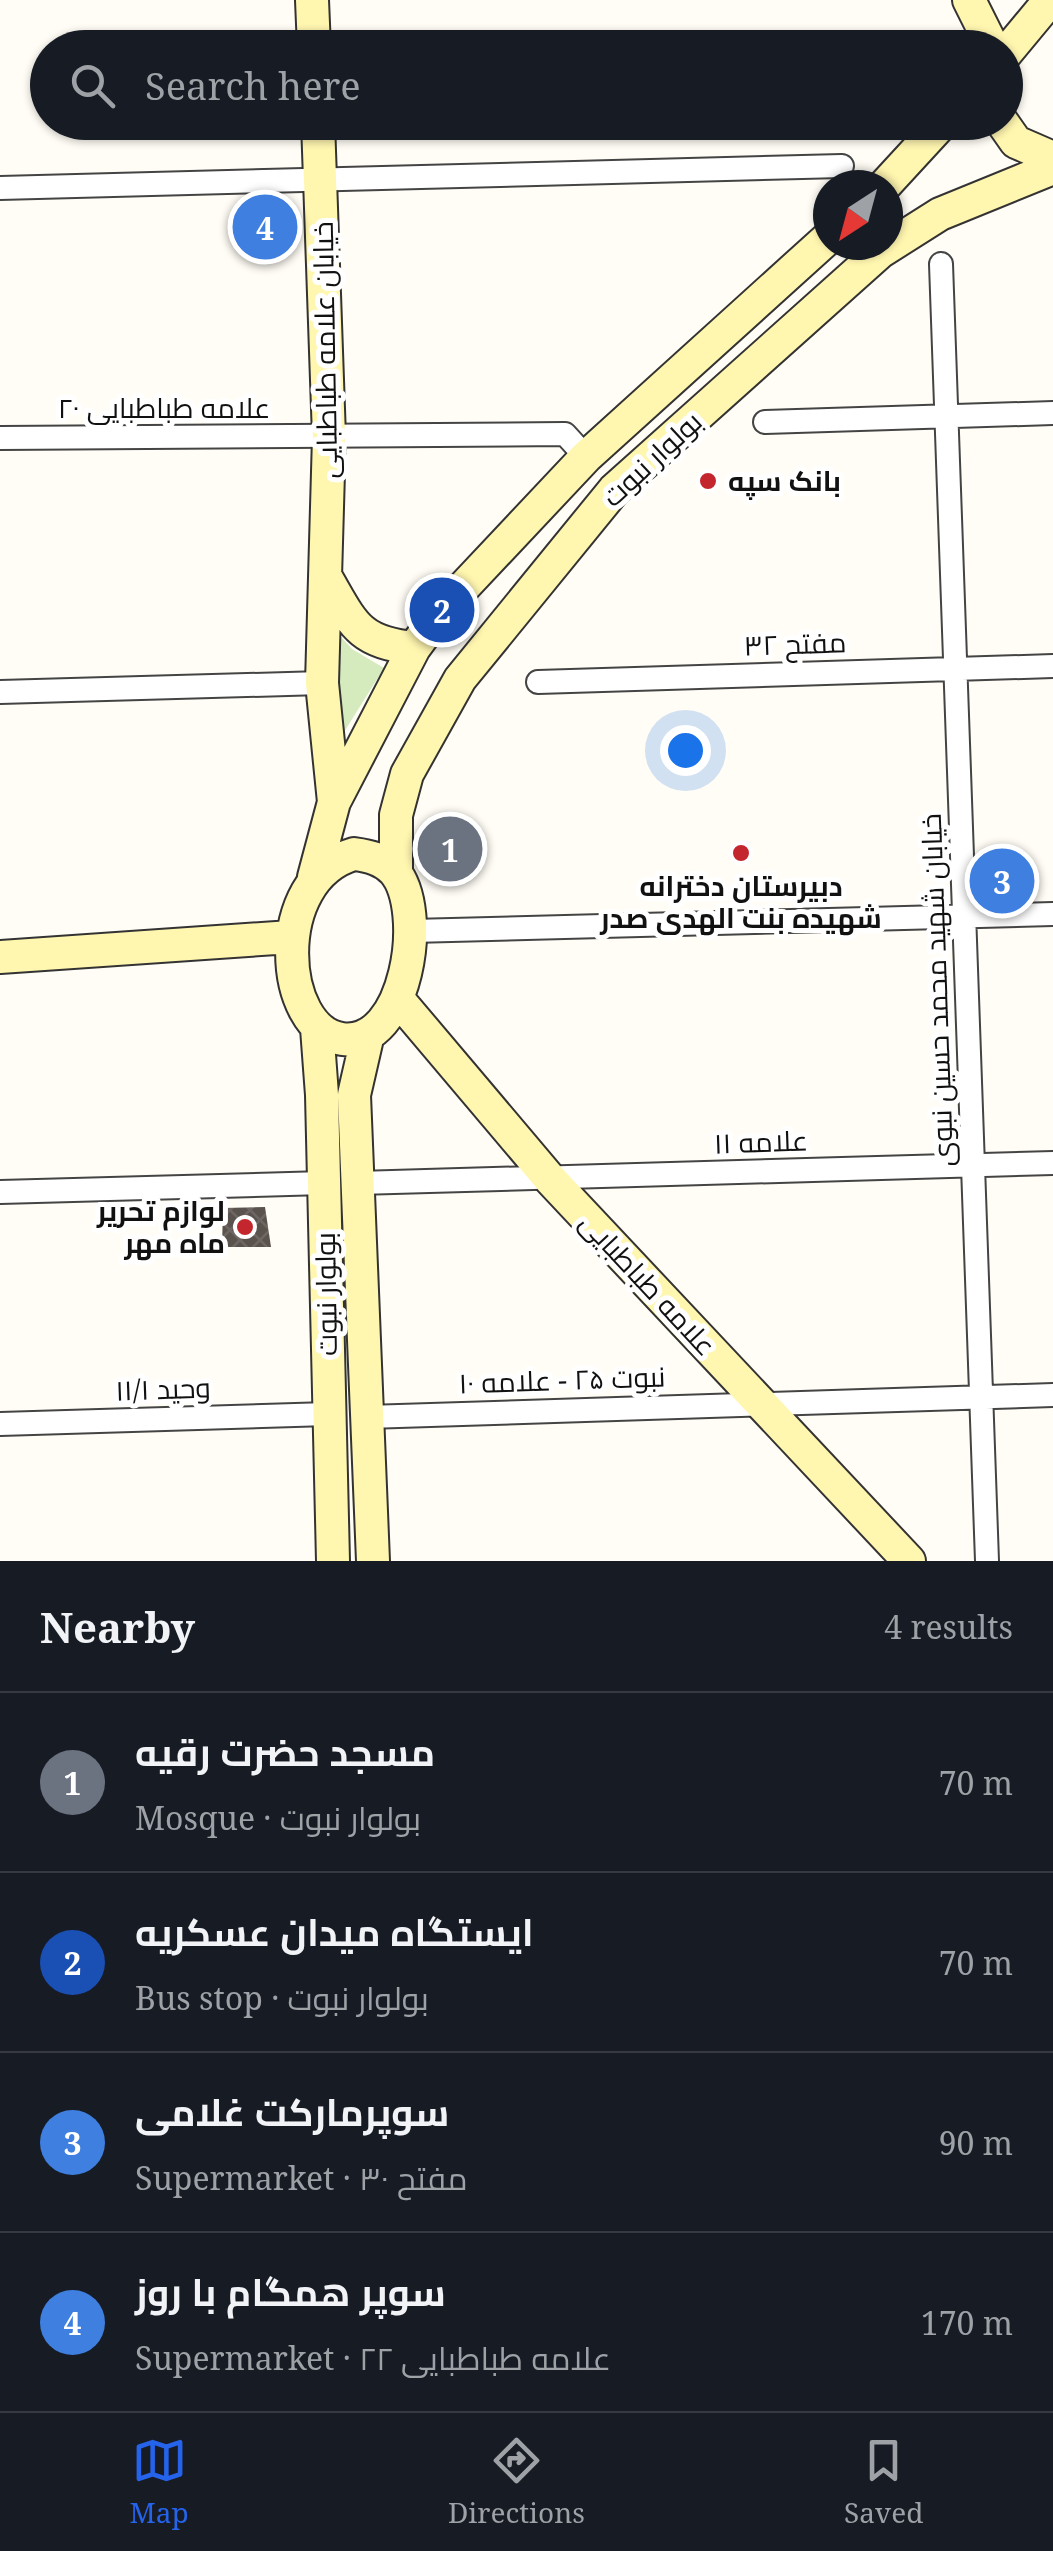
<!DOCTYPE html>
<html lang="en">
<head>
<meta charset="utf-8">
<style>
  :root { --surface:#171b24; --page:#20242c; --text:#f1f3f6; --muted:#9ea1a6; --line:#363941; --accent:#2563eb }
  body { margin:0; font-family:"Noto Serif",Cairo,serif; background:var(--page); color:var(--text) }
  .compass { position:absolute; left:813px; top:170px; width:90px; height:90px; border-radius:50%; background:var(--surface); box-shadow:0 2px 8px #0004; rotate:216deg }
  .you { position:absolute; left:685px; top:750px; width:35px; height:35px; margin:-25px; border:8px solid #fff; border-radius:50%; background:#1a73e8; box-shadow:0 0 0 15px #1a73e833 }
  .badge { display:grid; place-items:center; width:65px; height:65px; border-radius:50%; background:var(--accent); color:#fff; font-size:32px; font-weight:700 }
  .pin { position:absolute; translate:-50% -50%; border:5px solid #fff; box-shadow:0 2px 10px #0006 }
  .list { margin:0; padding:0; list-style:none }
  h2 { display:flex; justify-content:space-between; align-items:center; height:130px; margin:0; padding:0 40px; font-size:42px }
  h2 small { font-size:32px; font-weight:400; color:var(--muted) }
  .list li { display:grid; grid-template-columns:65px 1fr auto; gap:30px; align-items:center; box-sizing:border-box; height:180px; padding:0 40px; border-top:2px solid var(--line) }
  .list b { display:block; font-size:38px; white-space:nowrap }
  .list p { margin:0; font-size:32px; white-space:nowrap; color:var(--muted) }
  .list em { font-size:32px; font-style:normal; color:var(--muted) }
  .icon { flex:none; width:55px; height:55px; fill:none; stroke:currentColor; stroke-width:2; stroke-linecap:round; stroke-linejoin:round }
  .map { position:relative; flex:none; width:1053px; height:1561px; overflow:hidden }
  .search { position:absolute; background:var(--surface); box-shadow:0 2px 8px #0004; left:30px; right:30px; top:30px; height:110px; display:flex; align-items:center; gap:25px; box-sizing:border-box; padding:0 35px; border-radius:55px; color:var(--muted); font-size:38px }
  .sheet { height:850px; background:var(--surface) }
  nav { display:flex; justify-content:space-around; align-items:center; box-sizing:border-box; height:140px; border-top:2px solid var(--line); background:var(--surface); font-size:28px; color:var(--muted) }
  nav a { display:grid; justify-items:center; gap:5px }
  nav .on { color:var(--accent) }
  .map>svg:first-child { display:block }
  .grass { fill:#d5ebbd }
  .building { fill:url(#building-cross-hatch) }
  .lines { fill:none; stroke-linecap:round; stroke-linejoin:round }
  .street-casing { stroke:#444; stroke-width:26 }
  .secondary-casing { stroke:#333; stroke-width:36 }
  .street { stroke:#fff; stroke-width:22 }
  .secondary { stroke:#fff6b0; stroke-width:32 }
  .poi-dot { fill:#c4262e; stroke:#fff; stroke-width:4 }
  .labels { text-anchor:middle; stroke-width:10; stroke-linejoin:round; paint-order:stroke }
  .street-label { font-size:28px; fill:#111; stroke:#fff }
  .poi-label { font-size:28px; font-weight:bold; fill:#111; stroke:#fff; text-anchor:start }
</style>
</head>
<body>
<div class="map">
<svg width="1053" height="1561" viewBox="0 0 1053 1561">
  <defs>
    <pattern id="building-cross-hatch" width="8" height="8" patternUnits="userSpaceOnUse" patternTransform="scale(2.5)"><rect width="8" height="8" fill="#5a524d"/><path d="M0 0l8 8M0 8l8-8" fill="none" stroke="#6d6662"/></pattern>
  </defs>
  <rect width="100%" height="100%" fill="#fffdf5"/>
  <path class="grass" d="M328 623 352 649 384 668 334 748Z"/>
  <path class="building" d="M265 1207 271 1247H222L223 1208Z"/>
  <g class="lines">
    <g class="street-casing">
      <path id="street" d="M0 188 842 166
        M941 264 987 1561
        M765 422 1053 413
        M0 438 565 434 586 457
        M538 682 1053 666
        M0 692 322 683
        M412 931 1053 914
        M358 1183 1053 1163
        M0 1192 324 1183
        M367 1417 1053 1395
        M0 1424 328 1414"/>
    </g>
    <g class="secondary-casing">
      <path id="secondary" d="M312 0 314 48
        M969 0 993 48
        M1006 53 1050 0
        M318 122 329 437 322 683 334 802
        M1002 122 1016 142 1053 158
        M885 185 943 122
        M327 579C353 624 359 643 414 648
        M354 854C369 856 383 859 394 871 428 910 407 1048 342 1039 279 1031 268 879 354 854Z
        M396 872V815L407 774 460 679 614 490 880 252 940 214 1053 168
        M314 877 334 802 414 648 442 610 586 457 828 238
        M0 957 291 937
        M397 998 550 1179 909 1561
        M317 1028 322 1095 333 1561
        M368 1034 354 1095 373 1561"/>
    </g>
    <use href="#street" class="street"/>
    <use href="#secondary" class="secondary"/>
  </g>
  <g class="poi-dot">
    <circle cx="708" cy="481" r="10"/>
    <circle cx="741" cy="853" r="10"/>
    <circle cx="245" cy="1227" r="10"/>
  </g>
  <g class="labels">
    <g class="street-label">
      <text transform="translate(325 350) rotate(-91)" y="10">خیابان علامه طباطبایی</text>
      <text x="164" y="418">علامه طباطبایی ۲۰</text>
      <text transform="translate(652 459) rotate(-43)" y="10">بولوار نبوت</text>
      <text transform="translate(795 644) rotate(-2)" y="10">مفتح ۳۲</text>
      <text transform="translate(937 990) rotate(-92)" y="10">خیابان شهید محمد حسین نبوی</text>
      <text transform="translate(761 1142) rotate(-2)" y="10">علامه ۱۱</text>
      <text transform="translate(648 1284) rotate(47)" y="10">علامه طباطبایی</text>
      <text transform="translate(326 1294) rotate(-91)" y="10">بولوار نبوت</text>
      <text transform="translate(562 1380) rotate(-2)" y="10">نبوت ۲۵ - علامه ۱۰</text>
      <text transform="translate(163 1389) rotate(-2)" y="10">وحید ۱۱/۱</text>
    </g>
    <g class="poi-label">
      <text x="728" y="491">بانک سپه</text>
      <text x="741" y="896" text-anchor="middle">دبیرستان دخترانه<tspan x="741" dy="32">شهیده بنت الهدی صدر</tspan></text>
      <text x="225" y="1221" text-anchor="end">لوازم تحریر<tspan x="225" dy="32">ماه مهر</tspan></text>
    </g>
  </g>
</svg>
<svg class="compass" viewBox="-18 -18 36 36"><path d="M0-13l5 13h-10z" fill="#e53935"/><path d="M0 13l5-13h-10z" fill="#9ea1a6"/></svg>
<div class="you"></div>
<div class="pin badge" style="left:450px;top:849px;background:#6b7280">1</div>
<div class="pin badge" style="left:442px;top:610px;background:#1a4fb4">2</div>
<div class="pin badge" style="left:1002px;top:881px;background:#3f7fe0">3</div>
<div class="pin badge" style="left:265px;top:227px;background:#3f7fe0">4</div>
<div class="search"><svg class="icon" aria-label="search" viewBox="0 0 24 24"><circle cx="10" cy="10" r="6"/><path d="M15 15l6 6"/></svg>Search here</div>
</div>
<section class="sheet">
<h2>Nearby<small>4 results</small></h2>
<ul class="list">
<li><span class="badge" style="background:#6b7280">1</span><div><b>مسجد حضرت رقیه</b><p>Mosque · بولوار نبوت</p></div><em>70 m</em></li>
<li><span class="badge" style="background:#1a4fb4">2</span><div><b>ایستگاه میدان عسکریه</b><p>Bus stop · بولوار نبوت</p></div><em>70 m</em></li>
<li><span class="badge" style="background:#3f7fe0">3</span><div><b>سوپرمارکت غلامی</b><p>Supermarket · مفتح ۳۰</p></div><em>90 m</em></li>
<li><span class="badge" style="background:#3f7fe0">4</span><div><b>سوپر همگام با روز</b><p>Supermarket · علامه طباطبایی ۲۲</p></div><em>170 m</em></li>
</ul>
</section>
<nav>
<a class="on"><svg class="icon" aria-label="map" viewBox="0 0 24 24"><path d="M3 6l6-2 6 2 6-2v14l-6 2-6-2-6 2zM9 4v14M15 6v14"/></svg>Map</a>
<a><svg class="icon" aria-label="directions" viewBox="0 0 24 24"><path d="M12 3l9 9-9 9-9-9zM9 14v-3h6M13 9l2 2-2 2"/></svg>Directions</a>
<a><svg class="icon" aria-label="saved" viewBox="0 0 24 24"><path d="M7 4h10v16l-5-4-5 4z"/></svg>Saved</a>
</nav>
</body>
</html>
